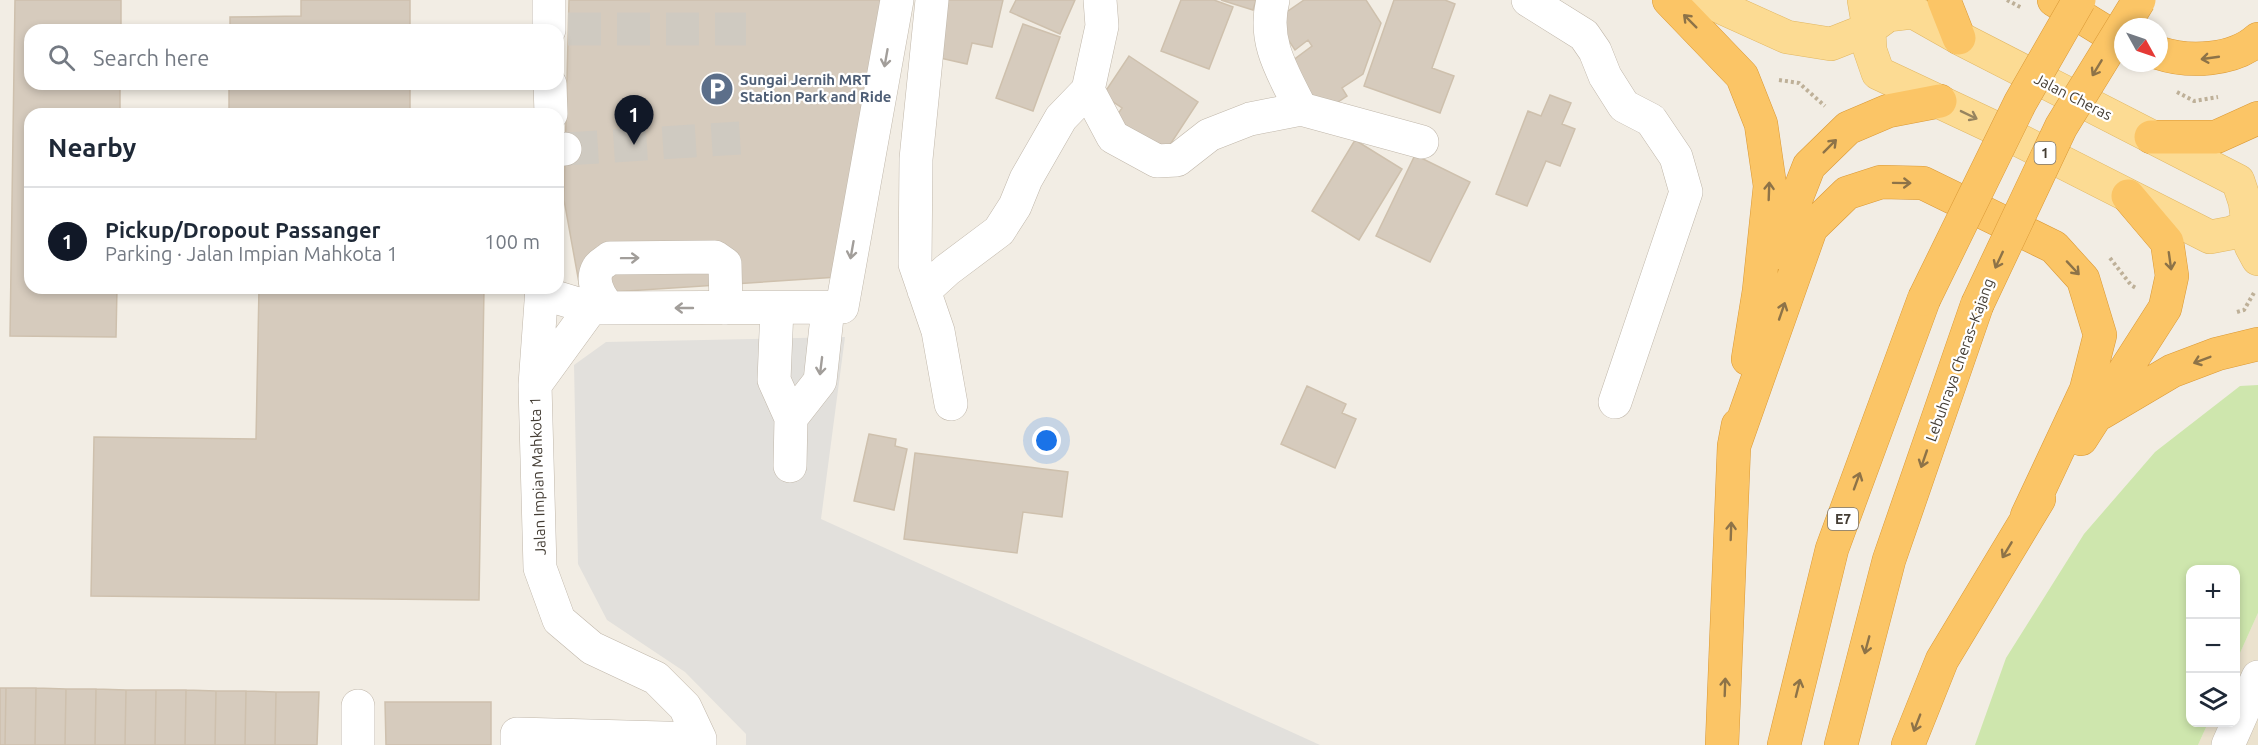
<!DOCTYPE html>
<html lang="en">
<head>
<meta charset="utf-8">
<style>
  :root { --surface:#fff; --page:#f2f2f3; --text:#1f2937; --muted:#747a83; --line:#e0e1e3; --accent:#111827 }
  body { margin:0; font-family:Ubuntu,sans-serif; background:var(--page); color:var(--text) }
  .controls { position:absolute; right:18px; bottom:18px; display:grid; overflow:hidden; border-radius:12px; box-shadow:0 3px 9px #0003 }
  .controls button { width:54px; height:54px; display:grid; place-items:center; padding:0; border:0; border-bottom:2px solid var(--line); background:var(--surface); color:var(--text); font:30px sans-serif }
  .compass { position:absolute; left:2114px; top:18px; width:54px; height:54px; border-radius:50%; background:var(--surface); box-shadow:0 3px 9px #0003; rotate:130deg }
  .you { position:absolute; left:1047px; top:441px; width:21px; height:21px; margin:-15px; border:4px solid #fff; border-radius:50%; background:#1a73e8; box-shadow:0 0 0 9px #1a73e833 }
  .badge { display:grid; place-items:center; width:39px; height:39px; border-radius:50%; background:var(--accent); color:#fff; font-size:20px; font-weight:700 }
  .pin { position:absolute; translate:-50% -50px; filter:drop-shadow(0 2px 3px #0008) }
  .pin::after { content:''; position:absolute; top:32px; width:21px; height:18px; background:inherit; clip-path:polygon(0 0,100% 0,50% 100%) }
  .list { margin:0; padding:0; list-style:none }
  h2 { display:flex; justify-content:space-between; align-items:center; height:78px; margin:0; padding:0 24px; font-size:26px }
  h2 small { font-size:20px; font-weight:400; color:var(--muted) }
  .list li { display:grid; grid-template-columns:39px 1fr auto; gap:18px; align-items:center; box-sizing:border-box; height:108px; padding:0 24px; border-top:2px solid var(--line) }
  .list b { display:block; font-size:22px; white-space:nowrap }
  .list p { margin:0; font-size:20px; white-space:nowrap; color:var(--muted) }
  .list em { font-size:20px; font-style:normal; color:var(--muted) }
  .icon { flex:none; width:33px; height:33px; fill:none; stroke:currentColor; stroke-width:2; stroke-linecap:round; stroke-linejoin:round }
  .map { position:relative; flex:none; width:2258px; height:745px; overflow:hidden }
  .search { position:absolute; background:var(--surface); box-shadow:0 3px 9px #0003; left:24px; top:24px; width:540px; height:66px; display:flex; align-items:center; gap:15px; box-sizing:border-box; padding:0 21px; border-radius:18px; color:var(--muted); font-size:22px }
  .panel { position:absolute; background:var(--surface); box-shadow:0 3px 9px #0003; left:24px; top:108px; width:540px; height:186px; border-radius:18px }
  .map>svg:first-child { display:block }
  .education { fill:#ebe2ce }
  .green { fill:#cee6ad }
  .parking { fill:#e2e0dc }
  .building { fill:#d6cbbd; stroke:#cec0ad; stroke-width:1.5 }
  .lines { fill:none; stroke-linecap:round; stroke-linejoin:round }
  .minor-tunnel { stroke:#cfcac1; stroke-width:33; stroke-dasharray:33 16; stroke-linecap:butt }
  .minor-casing { stroke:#c0b7aa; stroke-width:34 }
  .major-casing { stroke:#e1b763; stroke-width:34 }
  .highway-casing { stroke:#da9936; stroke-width:34 }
  .path { stroke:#beb098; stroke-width:4; stroke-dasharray:3 3; stroke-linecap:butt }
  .minor { stroke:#fff; stroke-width:33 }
  .major { stroke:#fcdb93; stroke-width:33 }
  .highway { stroke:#fbc566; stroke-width:33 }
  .highway-bridge-casing { stroke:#da9936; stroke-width:34; stroke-linecap:butt }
  .highway-bridge { stroke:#fbc566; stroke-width:33 }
  .oneway { stroke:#8d7348 }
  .oneway2 { stroke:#a29e9a }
  .oneway3 { stroke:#97845f }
  .labels { text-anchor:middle; stroke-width:4.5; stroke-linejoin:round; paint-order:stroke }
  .shield { fill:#fff; stroke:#7c7771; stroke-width:1.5 }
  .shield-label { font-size:14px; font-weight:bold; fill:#443d34 }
  .service-label { font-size:15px; font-weight:bold; fill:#4e5e75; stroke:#fff; text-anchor:start }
  .street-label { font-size:15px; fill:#443d34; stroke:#fff }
</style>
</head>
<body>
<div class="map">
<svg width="2258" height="745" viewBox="0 0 2258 745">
  <rect width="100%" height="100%" fill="#f2ede4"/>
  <path class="education" d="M2258 613V745H2198L2208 723 2236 722V662Z"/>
  <path class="green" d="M2258 385V613L2236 662V570H2190V722L2208 723 2198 745H1975L2006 658 2084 534 2155 452 2240 386Z"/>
  <path class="parking" d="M845 337 821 519 1320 745H746V734L685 672 607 620 578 564 574 365 606 342Z"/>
  <path class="building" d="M15 0H121V30H30V84H120V114H30V288H117L116 337 10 336Z
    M301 0H410V30H230V17L301 16Z
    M569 0H882L838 277 581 294 564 200Z
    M944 0H1003L992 47 972 43 967 64 931 56Z
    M1016 0H1075L1060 34 1010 12Z
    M1181 0H1214L1233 7 1209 69 1161 51Z
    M1221 0H1256L1253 10Z
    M1304 0H1366L1381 23 1363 74 1342 88 1347 96 1323 112 1288 64 1312 46 1308 40 1295 50 1275 20Z
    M1394 0H1445L1455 4 1432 68 1454 76 1440 113 1364 86Z
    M1023 24 1060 37 1033 111 996 98Z
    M1129 56 1198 102 1162 157 1111 124 1122 108 1103 95Z
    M229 84H410V114H229Z
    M1550 95 1571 103 1562 124 1575 129 1560 166 1546 161 1527 206 1496 194 1528 111 1541 116Z
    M1355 140 1402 169 1359 240 1312 211Z
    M1415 155 1470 182 1430 262 1376 236Z
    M259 288H484L479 600 91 596 94 437 256 439Z
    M1307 386 1346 404 1342 413 1356 419 1335 468 1281 444Z
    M869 434 896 439 895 446 907 449 894 510 854 501Z
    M915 453 1068 472 1062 517 1023 512 1017 553 904 539Z
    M0 688H6L5 745H0Z
    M6 688H36L35 745H5Z
    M36 688 66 689 65 745H35Z
    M66 689H96L95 745H65Z
    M96 689 126 690 125 745H95Z
    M126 690H156L155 745H125Z
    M156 690H186L185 745H155Z
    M186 690 216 691 215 745H185Z
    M216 691H246L245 745H215Z
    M246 691 276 692 275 745H245Z
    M276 692H319L317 745H275Z
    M385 702H491V745H386Z"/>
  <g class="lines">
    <path class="minor-tunnel" d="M568 29H746
      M565 149 740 138"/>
    <g class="minor-casing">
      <path id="minor" d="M549 0V30
        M932 0 916 159 915 264 938 331 951 404
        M1100 0 1102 26 1088 90 1113 137 1157 161 1177 160 1209 135 1250 119 1301 109
        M1273 0C1262 41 1283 73 1301 109L1422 142
        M1528 0 1584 35 1595 51 1605 76 1624 106 1651 120 1676 157 1686 192 1615 402
        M550 84 551 114
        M558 150 565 149
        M542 288 535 385 540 568 559 620 592 648 656 678 685 707 700 739V745
        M924 291 947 270 999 231 1015 206 1026 179 1061 118 1088 90
        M542 293 591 308 842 307 897 0
        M609 308C600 297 590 282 598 268 600 264 607 261 610 258L715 257 725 264 726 308
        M777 308 774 380 791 418 790 466
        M535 385 591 308
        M791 418 820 381 828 308
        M358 706V745
        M517 745V734L700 739
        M2228 745 2258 677"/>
    </g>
    <g class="major-casing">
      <path id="major" d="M1705 0 1787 37 1831 44 1869 29 1888 15 1913 12 1959 38 2238 181 2245 202 2251 246 2258 259
        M1864 0 1869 29 1870 50 1878 73 1991 126 2210 237 2231 233 2258 221"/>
    </g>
    <g class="highway-casing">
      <path id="highway" d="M1669 0 1742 76 1761 124 1770 186 1759 291 1748 359
        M1944 0 1959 38
        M2054 0 2114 37 2123 40
        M2159 53C2189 63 2234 61 2258 39
        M2151 137H2216L2258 118
        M1775 253 1809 166 1848 128 1888 111 1940 101
        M2101 413 2172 371 2217 354 2258 344
        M2081 439 2165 308 2172 276 2167 242 2128 196
        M1734 446 1811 228 1847 193 1881 182 1923 183 2054 247 2083 279 2100 335 2086 390 2027 516
        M1722 745 1734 446 1738 425
        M1784 745 1832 549 1924 299
        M1841 745 1889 560 1977 305
        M1908 745 1942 660 2039 499"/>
    </g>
    <path class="path" d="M2007 0 2022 8
      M1779 80 1799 83 1825 106
      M2177 92 2194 101 2218 97
      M2110 258 2131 285 2136 288
      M2237 312 2244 310 2255 291"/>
    <use href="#minor" class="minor"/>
    <use href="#major" class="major"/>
    <use href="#highway" class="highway"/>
    <g class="highway-bridge-casing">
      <path id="highway-bridge" d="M1924 299 2020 103 2079 0
        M1977 305 2061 127 2139 0"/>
    </g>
    <use href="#highway-bridge" class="highway-bridge"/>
  </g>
  <defs><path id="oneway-shaft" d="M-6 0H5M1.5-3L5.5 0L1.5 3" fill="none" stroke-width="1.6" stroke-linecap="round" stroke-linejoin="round" transform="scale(1.5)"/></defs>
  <g class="oneway">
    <use href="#oneway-shaft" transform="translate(1690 21) rotate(-135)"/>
    <use href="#oneway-shaft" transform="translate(2210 58) rotate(172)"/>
    <use href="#oneway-shaft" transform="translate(2097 68) rotate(121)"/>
    <use href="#oneway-shaft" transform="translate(1830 146) rotate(-45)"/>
    <use href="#oneway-shaft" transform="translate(1902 183) rotate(1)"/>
    <use href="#oneway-shaft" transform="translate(1769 191) rotate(-88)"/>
    <use href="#oneway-shaft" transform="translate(1999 260) rotate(115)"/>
    <use href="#oneway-shaft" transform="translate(2170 261) rotate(82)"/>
    <use href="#oneway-shaft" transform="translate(2073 268) rotate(47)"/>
    <use href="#oneway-shaft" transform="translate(1782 311) rotate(-71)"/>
    <use href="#oneway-shaft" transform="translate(2202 360) rotate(159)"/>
    <use href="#oneway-shaft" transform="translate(1924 459) rotate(109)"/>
    <use href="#oneway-shaft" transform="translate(1857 481) rotate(-70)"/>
    <use href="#oneway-shaft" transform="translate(1731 531) rotate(-88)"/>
    <use href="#oneway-shaft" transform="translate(2007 550) rotate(121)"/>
    <use href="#oneway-shaft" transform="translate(1867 645) rotate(105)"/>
    <use href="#oneway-shaft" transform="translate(1725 687) rotate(-88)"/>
    <use href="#oneway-shaft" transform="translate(1798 688) rotate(-76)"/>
    <use href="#oneway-shaft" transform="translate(1917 723) rotate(111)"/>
  </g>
  <g class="oneway2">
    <use href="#oneway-shaft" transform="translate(886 58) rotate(100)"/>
    <use href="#oneway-shaft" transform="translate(852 250) rotate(100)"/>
    <use href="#oneway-shaft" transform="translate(630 258) rotate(-1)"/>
    <use href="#oneway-shaft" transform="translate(684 308) rotate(-180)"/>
    <use href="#oneway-shaft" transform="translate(821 366) rotate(97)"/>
  </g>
  <use class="oneway3" href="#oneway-shaft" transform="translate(1969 115) rotate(26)"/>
  <defs>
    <g id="parking-disc" transform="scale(1.725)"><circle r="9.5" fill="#5c6f8a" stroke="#fff"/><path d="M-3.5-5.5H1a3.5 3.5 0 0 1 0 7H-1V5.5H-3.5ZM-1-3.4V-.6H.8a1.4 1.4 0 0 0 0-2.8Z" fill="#fff"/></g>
  </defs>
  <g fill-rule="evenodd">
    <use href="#parking-disc" x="717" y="89"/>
  </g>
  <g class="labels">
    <g class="shield">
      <rect x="2034.5" y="142" width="21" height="22" rx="4.5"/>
      <rect x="1828" y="508" width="30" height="22" rx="4.5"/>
    </g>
    <g class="shield-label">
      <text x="2045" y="158">1</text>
      <text x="1843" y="524">E7</text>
    </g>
    <g class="service-label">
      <text x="740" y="85">Sungai Jernih MRT<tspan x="740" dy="17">Station Park and Ride</tspan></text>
    </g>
    <g class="street-label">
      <text transform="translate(2073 97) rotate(27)" y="5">Jalan Cheras</text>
      <text transform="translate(1960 360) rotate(-70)" y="5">Lebuhraya Cheras–Kajang</text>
      <text transform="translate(538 476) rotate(-92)" y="5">Jalan Impian Mahkota 1</text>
    </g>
  </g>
</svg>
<div class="controls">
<button>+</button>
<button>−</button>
<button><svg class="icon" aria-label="layers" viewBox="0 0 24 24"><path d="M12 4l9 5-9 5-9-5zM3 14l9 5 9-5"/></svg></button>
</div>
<svg class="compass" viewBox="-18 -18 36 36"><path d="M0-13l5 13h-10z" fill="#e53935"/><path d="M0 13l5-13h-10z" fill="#747a83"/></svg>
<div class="you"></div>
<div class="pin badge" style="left:634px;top:145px">1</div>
<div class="search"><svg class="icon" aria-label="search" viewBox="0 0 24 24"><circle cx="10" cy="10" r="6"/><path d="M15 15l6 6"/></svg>Search here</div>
<section class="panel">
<h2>Nearby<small></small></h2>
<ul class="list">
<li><span class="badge">1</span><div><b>Pickup/Dropout Passanger</b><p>Parking · Jalan Impian Mahkota 1</p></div><em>100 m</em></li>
</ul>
</section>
</div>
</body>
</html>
